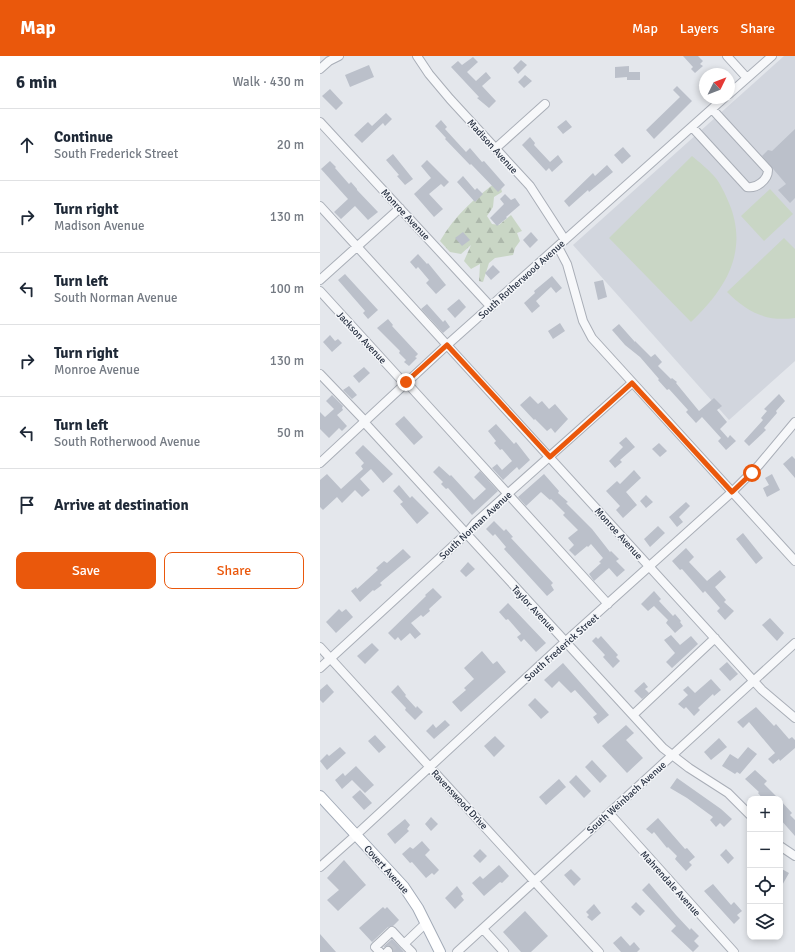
<!DOCTYPE html>
<html lang="en">
<head>
<meta charset="utf-8">
<style>
  :root { --surface:#fff; --page:#f6f6f7; --text:#1f2937; --muted:#747a83; --line:#e0e1e3; --accent:#ea580c }
  body { margin:0; font-family:Signika,sans-serif; background:var(--page); color:var(--text) }
  .controls { position:absolute; right:12px; bottom:12px; display:grid; overflow:hidden; border-radius:8px; box-shadow:0 2px 6px #0003 }
  .controls button { width:36px; height:36px; display:grid; place-items:center; padding:0; border:0; border-bottom:1px solid var(--line); background:var(--surface); color:var(--text); font:20px sans-serif }
  .compass { position:absolute; left:379px; top:12px; width:36px; height:36px; border-radius:50%; background:var(--surface); box-shadow:0 2px 6px #0003; rotate:47deg }
  .stop { position:absolute; width:12px; height:12px; margin:-9px; border:3px solid #ea580c; border-radius:50%; background:#fff }
  .stop.end { background:#ea580c; border-color:#fff; box-shadow:0 1px 4px #0008 }
  .list { margin:0; padding:0; list-style:none }
  h2 { display:flex; justify-content:space-between; align-items:center; height:52px; margin:0; padding:0 16px; font-size:17px }
  h2 small { font-size:13px; font-weight:400; color:var(--muted) }
  .list li { display:grid; grid-template-columns:26px 1fr auto; gap:12px; align-items:center; box-sizing:border-box; height:72px; padding:0 16px; border-top:1px solid var(--line) }
  .list b { display:block; font-size:15px; white-space:nowrap }
  .list p { margin:0; font-size:13px; white-space:nowrap; color:var(--muted) }
  .list em { font-size:13px; font-style:normal; color:var(--muted) }
  .actions { display:flex; gap:8px; padding:12px 16px }
  .actions a { flex:1; padding:9px 0; border:1px solid var(--accent); border-radius:8px; text-align:center; font-size:14px; color:var(--accent) }
  .actions .main { background:var(--accent); color:#fff }
  .icon { flex:none; width:22px; height:22px; fill:none; stroke:currentColor; stroke-width:2; stroke-linecap:round; stroke-linejoin:round }
  .map { position:relative; flex:none; width:475px; height:896px; overflow:hidden }
  header { display:flex; align-items:center; gap:24px; box-sizing:border-box; height:56px; padding:0 20px; background:var(--accent); color:#fff }
  header strong { font-size:19px }
  nav { display:flex; gap:22px; margin-inline-start:auto; font-size:14px }
  main { display:flex }
  aside { flex:1; background:var(--surface) }
  .map>svg:first-child { display:block }
  .built { fill:#d2d6de }
  .forest { fill:url(#forest-firs) }
  .garden { fill:#c9d6c5 }
  .building { fill:#bbc0ca }
  .lines { fill:none; stroke-linecap:round; stroke-linejoin:round }
  .minor-tunnel { stroke:#bfc3cb; stroke-width:8; stroke-dasharray:8 4; stroke-linecap:butt }
  .minor-casing { stroke:#a9aeb7; stroke-width:10 }
  .major-casing { stroke:#a3abb8; stroke-width:12 }
  .minor { stroke:#f7f8fa; stroke-width:8 }
  .major { stroke:#fff; stroke-width:10 }
  .route { stroke:#ea580c; stroke-width:5 }
  .labels { text-anchor:middle; stroke-width:3; stroke-linejoin:round; paint-order:stroke }
  .street-label { font-size:10px; fill:#2b3445; stroke:#f4f6f9 }
</style>
</head>
<body>
<header>
<strong>Map</strong>
<nav><a>Map</a><a>Layers</a><a>Share</a></nav>
</header>
<main>
<aside>
<h2>6 min<small>Walk · 430 m</small></h2>
<ul class="list">
<li><svg class="icon" aria-label="ahead" viewBox="0 0 24 24"><path d="M12 20V5M6 11l6-6 6 6"/></svg><div><b>Continue</b><p>South Frederick Street</p></div><em>20 m</em></li>
<li><svg class="icon" aria-label="right" viewBox="0 0 24 24"><path d="M7 20v-9h11M14 6l5 5-5 5"/></svg><div><b>Turn right</b><p>Madison Avenue</p></div><em>130 m</em></li>
<li><svg class="icon" aria-label="left" viewBox="0 0 24 24"><path d="M17 20v-9H6M10 6l-5 5 5 5"/></svg><div><b>Turn left</b><p>South Norman Avenue</p></div><em>100 m</em></li>
<li><svg class="icon" aria-label="right" viewBox="0 0 24 24"><path d="M7 20v-9h11M14 6l5 5-5 5"/></svg><div><b>Turn right</b><p>Monroe Avenue</p></div><em>130 m</em></li>
<li><svg class="icon" aria-label="left" viewBox="0 0 24 24"><path d="M17 20v-9H6M10 6l-5 5 5 5"/></svg><div><b>Turn left</b><p>South Rotherwood Avenue</p></div><em>50 m</em></li>
<li><svg class="icon" aria-label="arrive" viewBox="0 0 24 24"><path d="M6 21V4h12l-3 4 3 4H6"/></svg><div><b>Arrive at destination</b></div></li>
</ul>
<div class="actions"><a class="main">Save</a><a>Share</a></div>
</aside>
<div class="map">
<svg width="475" height="896" viewBox="0 0 475 896">
  <defs>
    <pattern id="forest-firs" width="22" height="20" patternUnits="userSpaceOnUse"><rect width="22" height="20" fill="#c9d6c5"/><path d="M5 1l3.5 6h-7zM16 11l3.5 6h-7z" fill="#adb8ab"/></pattern>
  </defs>
  <rect width="100%" height="100%" fill="#e4e7ec"/>
  <path class="built" d="M464 0H475V305L409 364 253 189Z"/>
  <path class="forest" d="M179 124 182 136 174 141 173 151 167 160 172 168 179 169 191 159 202 175 197 177 200 185 195 192 193 199 175 202 169 207 163 226 159 225 160 208 151 213 144 205 151 189 141 198 130 196 120 185C135 159 155 142 179 124Z"/>
  <path class="garden" d="M372 100C379 106 388 113 394 120 401 128 405 138 409 147 429 195 406 233 371 266L289 182Z
    M450 133 473 158 444 185 421 160Z
    M464 182 475 193V262C446 266 427 256 407 236Z"/>
  <path class="building" d="M363 0H378L383 5 380 8 383 10 375 17 371 13 373 11Z
    M153 1 158 6 147 16 156 25 166 16 171 22 162 30 176 45 169 52 157 42 159 41 131 11 138 5 142 9Z
    M201 4 207 9 198 18 193 12Z
    M49 9 54 21 30 31 25 19Z
    M309 10V16H320V24H307V21L295 22V11Z
    M205 19 212 25 204 32 198 26Z
    M357 30 372 45 334 83 326 74 360 41 353 34Z
    M10 33 23 47 16 54 2 40Z
    M66 57 72 63 65 70 63 67 42 87 34 79 48 66 52 70Z
    M121 64 127 71 125 73 146 96 150 92 162 106 164 105 185 129 178 136 151 108 150 109 125 83 126 82 115 70Z
    M246 64 252 71 243 78 237 71Z
    M475 73V142L470 147 458 134 466 128 442 100 448 94 452 95Z
    M210 81 215 87 214 89 230 106 238 99 243 106 232 116 229 112 226 115 202 89Z
    M303 91 311 100 302 108 294 99Z
    M73 98 93 123 85 129 77 120 79 119 66 104Z
    M107 104 129 126 124 131 121 128 109 138 123 153 114 161 94 138 111 122 101 110Z
    M10 105 16 111 15 112 29 128 31 126 37 133V134L58 156 48 164 35 150 21 163 14 156 28 143 1 113Z
    M287 109 293 116 269 136 268 134 249 151 244 145 273 117 275 120Z
    M143 120 155 134 157 132 163 138 155 146 137 126Z
    M185 138 191 144 195 142 200 149 186 161 187 162 177 170 170 162 184 148 180 143Z
    M143 176 150 184 142 190 135 182Z
    M211 176 218 184 210 192 203 184Z
    M98 198 107 208 108 207 126 229 116 238 106 227 109 224 98 211 96 213 90 206Z
    M173 209 180 216 171 224 165 217Z
    M25 218 58 254 48 263 43 257 45 255 18 224Z
    M232 220 242 232 236 237 231 231 216 245 220 250 212 257 204 247 215 237 214 235Z
    M283 224 287 241 278 244 274 226Z
    M139 243 146 251 135 262 127 253Z
    M107 248 123 266 125 264 130 271 123 277 101 253Z
    M68 263 73 269 72 270 98 298 95 301 97 302 89 310 84 306 86 304 79 297 80 295 57 272Z
    M240 267 245 275 233 283 228 275Z
    M299 268 315 286V285L331 301 335 298 342 306 338 310 351 323 352 322 357 326 356 327 379 355 394 342 402 350 397 354 407 366 400 373 408 382 410 379 416 385 406 394 398 385 401 382 382 361 376 367 366 356 368 354 349 333 347 334 338 324 339 323 320 301 305 289 292 274Z
    M10 279 15 285 18 283 22 287 12 296 3 286Z
    M44 311 50 317 39 327 33 320Z
    M29 330 37 339 32 343 23 334Z
    M459 338 465 345 456 355 457 357 444 372 446 374 429 390 424 385 443 364 441 362 447 355 444 353Z
    M12 339 23 350 22 352 23 354 17 359 27 370 22 375 19 372 9 382 0 373V356L5 361 14 353 6 345Z
    M210 340 218 348 222 345 229 353 235 348 248 363 235 377 231 372 227 375 215 363 214 364 200 349Z
    M84 360 103 381 94 389 75 368Z
    M176 368 194 388 196 386 210 404 199 414 197 411 183 424 172 412 177 408 182 414 192 405 182 393 180 394 174 387 176 385 168 375Z
    M306 381 315 391 300 404 302 406 295 412 289 405 303 391 299 387Z
    M339 387 347 395 340 401 332 393Z
    M43 389 73 418 63 427 51 413 40 423 50 434 42 441 35 434 22 447 17 441 3 454 0 451V424L7 418 21 433 43 413 41 410 44 407 35 397Z
    M472 400 475 403V422L463 408Z
    M119 410 130 420 131 419 154 444 166 433 154 421 160 415 178 435 152 459 128 432 126 433 121 428 123 426 113 416Z
    M314 414 321 422 306 436 317 449 303 462 296 454 300 450 286 435 297 425 300 428Z
    M224 418 239 435 238 437 248 446 246 447 272 473 290 496 291 495 299 503 296 505 305 514 297 521 289 512 274 525 269 518 281 507 279 506 283 502 271 488 268 491 267 490 255 500 249 494 254 489 248 482 258 474 243 459 245 457 231 443 230 444 221 436 206 450 198 441Z
    M452 418 460 434 447 441 443 432 449 429 445 422Z
    M79 429 90 442 92 440 109 457 97 468 80 448 83 446 73 435Z
    M326 439 333 446 326 452 320 445Z
    M366 446 370 450 359 461 363 466 357 471 349 461Z
    M174 465 184 475 186 473 193 481 191 482 233 527 231 529 234 534 227 540 184 493 186 491 175 478 173 480 166 473Z
    M338 470 345 477 330 491 324 483Z
    M423 477 443 502 436 508 416 483Z
    M366 492 374 501 369 506 387 525 400 514 406 521 395 531 406 544 404 546 414 555 405 564 397 555 400 552 385 535 383 537 362 513 360 514 352 505Z
    M83 493 91 501 60 527 62 529 54 535 53 534 40 546 31 535 36 531 37 533 58 514 56 512 64 505 67 507Z
    M148 506 155 513 146 521 140 515Z
    M113 532 122 541 109 553 110 555 103 561 101 559 91 567 101 578 95 583 90 577 81 585 78 581 75 584 68 577 106 540 105 539Z
    M334 535 341 543 339 545 353 560 355 558 361 565 360 566 363 570 355 577 346 567 348 564 334 550 328 555 321 548Z
    M188 547 226 587 216 596 204 583 201 586 197 581 201 578 188 563 186 564 179 556Z
    M19 553 22 556 26 553 33 561 16 577 6 566Z
    M450 562 464 577 457 585 442 569Z
    M351 579 360 589 371 580 378 588 352 612 346 606 355 597 344 584Z
    M281 580 298 599 296 601 300 605 293 612 283 601 285 599 272 585 276 581 278 583Z
    M52 587 59 594 45 608 37 600Z
    M162 595 173 608 177 605 186 616 141 656 132 646 146 634 144 632 154 623 144 612Z
    M407 606 418 618 410 625 399 613Z
    M243 607 289 659 278 668 273 661 277 658 255 634 251 637 239 625 232 632 224 624Z
    M391 623 401 634 394 640 393 638 378 652 380 654 374 660 366 651 364 653 358 648 368 639 363 634 368 630 375 637Z
    M324 626 328 631 325 633 329 637 322 643 314 635Z
    M7 628 14 636 3 647 0 644V634Z
    M78 629 86 639 85 640 96 652 97 650 103 656 95 664 85 654 86 652 71 636Z
    M215 642 229 656 221 663 208 649Z
    M436 651 454 670 456 668 469 683 472 681 475 684V692L460 705 459 703 453 708 448 703 455 697 429 666 423 672 417 666Z
    M125 664 130 669 114 683 106 675 113 668 116 672Z
    M306 669 314 677 306 684 323 702 307 717 282 690Z
    M55 679 66 691 59 697 48 685Z
    M175 680 185 690 174 701 164 690Z
    M399 682 407 691 391 704 384 696Z
    M20 691 26 697 7 714 0 705 7 698 9 700Z
    M428 691 437 698 420 718 417 716 415 718 402 710 410 698 418 703Z
    M272 704 287 720 280 727 265 711Z
    M36 710 54 729 45 737 32 724 22 733 15 724 23 717 25 720Z
    M435 714 447 725 444 728 459 743H443L438 737 439 736 425 723Z
    M256 719 271 735 264 742 249 726Z
    M357 722 401 753 412 763 404 771 400 767 396 771 390 764 393 761 367 742 350 732Z
    M239 723 246 731 226 749 219 741Z
    M40 734 52 747 44 754 32 741Z
    M460 744 472 757 470 759 475 764V780L460 763Z
    M111 761 118 768 111 775 105 768Z
    M338 762 365 793 367 792 375 801 369 806 372 809 366 815 355 803 357 800 348 791 347 792 334 776 332 778 326 773Z
    M85 763 90 769 87 773 89 775 75 788 67 778Z
    M102 785 110 794 105 799 119 814 114 819 112 817 106 822 92 806 90 807 82 798 90 791 93 793Z
    M160 793 167 800 160 807 153 800Z
    M406 793 414 802 408 808 400 799Z
    M24 804 46 829 18 855 7 844 19 834 7 822Z
    M179 809 189 820 182 827 180 826 164 840 152 827 160 820 163 823Z
    M460 812 469 817 460 833Z
    M251 813 261 823 254 830 244 819Z
    M329 827 356 859 370 874 371 872 379 880 374 885 379 890 373 896 351 875 356 870 322 834Z
    M393 828 411 849 414 846 422 855 417 859 420 862 414 868 384 835Z
    M137 830 143 838 141 840 144 844 135 853 125 842Z
    M316 846 325 855 320 860 311 851Z
    M274 848 281 857 272 865 267 861 269 859 266 856Z
    M63 851 65 853 67 851 79 864 73 870 68 871 52 886 39 872Z
    M205 855 228 880 211 896H201L183 876Z
    M0 878 16 896H0Z
    M301 880 310 890 314 886 320 893 317 896H301L293 887Z
    M72 883 76 887 84 896H73L72 891 70 890 63 891Z"/>
  <g class="lines">
    <path class="minor-tunnel" d="M68 895 76 887"/>
    <g class="minor-casing">
      <path id="minor" d="M97 0 109 18 130 43 210 130 245 184
        M407 0 427 22
        M0 13 9 5 19 0
        M409 38 452 0
        M0 66 171 251
        M372 71 427 131C436 133 448 124 448 114L392 53
        M176 92 225 48
        M0 150 442 634 475 662
        M238 191 247 208 263 265 272 282 475 505
        M0 224 80 152
        M0 235 84 327
        M0 318 45 365
        M86 326 288 548
        M44 366 343 692 369 712 408 737 430 759
        M0 407 127 289 404 42
        M0 591 279 896
        M0 612 146 478 155 467 312 327
        M313 659 395 582
        M289 757 414 896
        M460 790 475 800
        M0 811 36 779 245 586 412 436 439 409 475 366
        M163 873 184 896
        M60 896 55 891 72 875 84 888
        M67 896 68 895
        M92 896 84 888 106 867
        M137 896 475 587"/>
    </g>
    <g class="major-casing">
      <path id="major" d="M0 740 84 831 98 852 120 896"/>
    </g>
    <use href="#minor" class="minor"/>
    <use href="#major" class="major"/>
  </g>
  <g class="lines">
    <path class="route" d="M86 326 127 289 230 401 312 327 412 436 432 417"/>
  </g>
  <g class="labels">
    <g class="street-label">
      <text transform="translate(173 90) rotate(48)" y="4">Madison Avenue</text>
      <text transform="translate(86 158) rotate(47)" y="4">Monroe Avenue</text>
      <text transform="translate(201 223) rotate(-42)" y="4">South Rotherwood Avenue</text>
      <text transform="translate(42 281) rotate(47)" y="4">Jackson Avenue</text>
      <text transform="translate(155 469) rotate(-43)" y="4">South Norman Avenue</text>
      <text transform="translate(299 477) rotate(48)" y="4">Monroe Avenue</text>
      <text transform="translate(214 552) rotate(47)" y="4">Taylor Avenue</text>
      <text transform="translate(241 591) rotate(-42)" y="4">South Frederick Street</text>
      <text transform="translate(306 741) rotate(-42)" y="4">South Weinbach Avenue</text>
      <text transform="translate(140 743) rotate(47)" y="4">Ravenswood Drive</text>
      <text transform="translate(67 813) rotate(48)" y="4">Covert Avenue</text>
      <text transform="translate(351 827) rotate(48)" y="4">Mahrendale Avenue</text>
    </g>
  </g>
</svg>
<div class="controls">
<button>+</button>
<button>−</button>
<button><svg class="icon" aria-label="locate" viewBox="0 0 24 24"><circle cx="12" cy="12" r="6"/><path d="M12 2v4M12 18v4M2 12h4M18 12h4"/></svg></button>
<button><svg class="icon" aria-label="layers" viewBox="0 0 24 24"><path d="M12 4l9 5-9 5-9-5zM3 14l9 5 9-5"/></svg></button>
</div>
<svg class="compass" viewBox="-18 -18 36 36"><path d="M0-13l5 13h-10z" fill="#e53935"/><path d="M0 13l5-13h-10z" fill="#747a83"/></svg>
<div class="stop" style="left:432px;top:417px"></div>
<div class="stop end" style="left:86px;top:326px"></div>
</div>
</main>
</body>
</html>
